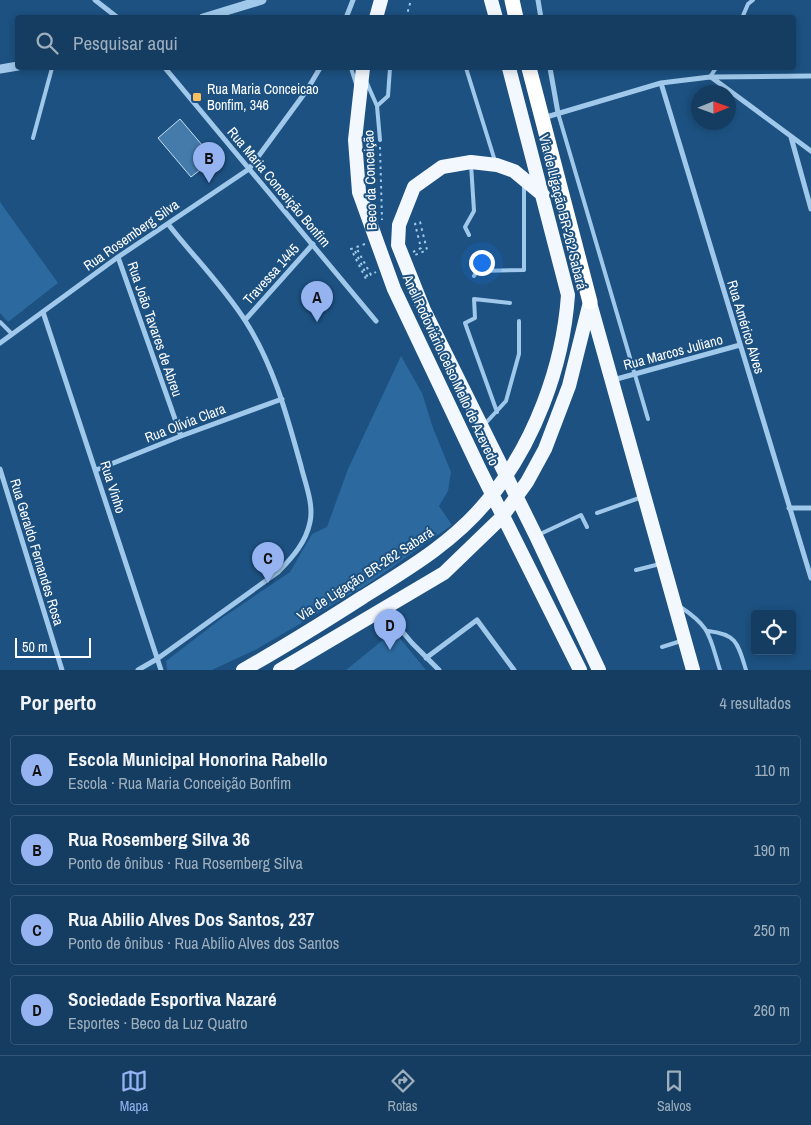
<!DOCTYPE html>
<html lang="pt">
<head>
<meta charset="utf-8">
<style>
  :root { --surface:#153d61; --page:#22486a; --text:#f1f3f6; --muted:#9daebd; --line:#345676; --accent:#95b2f1 }
  body { margin:0; font-family:"Archivo Narrow",sans-serif; background:var(--page); color:var(--text) }
  .controls { position:absolute; right:15px; bottom:15px; display:grid; overflow:hidden; border-radius:5px; box-shadow:0 2px 8px #0003 }
  .controls button { width:45px; height:45px; display:grid; place-items:center; padding:0; border:0; border-bottom:1px solid var(--line); background:var(--surface); color:var(--text); font:25px sans-serif }
  .compass { position:absolute; left:691px; top:85px; width:45px; height:45px; border-radius:50%; background:var(--surface); box-shadow:0 2px 8px #0003; rotate:89deg }
  .scale { position:absolute; left:15px; bottom:12px; width:76px; box-sizing:border-box; padding-left:5px; border:2px solid #fff; border-top:0; font-size:14px; line-height:18px; white-space:nowrap; color:#fff; -webkit-text-stroke:4px #1c5181; paint-order:stroke }
  .you { position:absolute; left:481px; top:262px; width:18px; height:18px; margin:-12px; border:4px solid #fff; border-radius:50%; background:#1a73e8; box-shadow:0 0 0 8px #1a73e833 }
  .badge { display:grid; place-items:center; width:32px; height:32px; border-radius:50%; background:var(--accent); color:#111; font-size:16px; font-weight:700 }
  .pin { position:absolute; translate:-50% -41px; filter:drop-shadow(0 1px 2px #0008) }
  .pin::after { content:''; position:absolute; top:26px; width:18px; height:15px; background:inherit; clip-path:polygon(0 0,100% 0,50% 100%) }
  .list { margin:0; padding:0; list-style:none }
  h2 { display:flex; justify-content:space-between; align-items:center; height:65px; margin:0; padding:0 20px; font-size:21px }
  h2 small { font-size:16px; font-weight:400; color:var(--muted) }
  .list li { display:grid; grid-template-columns:32px 1fr auto; gap:15px; align-items:center; box-sizing:border-box; height:70px; margin:0 10px 10px; padding:0 10px; border:1px solid var(--line); border-radius:5px }
  .list b { display:block; font-size:19px; white-space:nowrap }
  .list p { margin:0; font-size:16px; white-space:nowrap; color:var(--muted) }
  .list em { font-size:16px; font-style:normal; color:var(--muted) }
  .icon { flex:none; width:28px; height:28px; fill:none; stroke:currentColor; stroke-width:2; stroke-linecap:round; stroke-linejoin:round }
  .map { position:relative; flex:none; width:811px; height:670px; overflow:hidden }
  .search { position:absolute; background:var(--surface); box-shadow:0 2px 8px #0003; left:15px; right:15px; top:15px; height:55px; display:flex; align-items:center; gap:12px; box-sizing:border-box; padding:0 18px; border-radius:5px; color:var(--muted); font-size:19px }
  .sheet { height:385px; background:var(--surface) }
  nav { display:flex; justify-content:space-around; align-items:center; box-sizing:border-box; height:70px; border-top:1px solid var(--line); background:var(--surface); font-size:14px; color:var(--muted) }
  nav a { display:grid; justify-items:center; gap:2px }
  nav .on { color:var(--accent) }
  .map>svg:first-child { display:block }
  .green { fill:#2b699e }
  .building { fill:#447bab; stroke:#c5e0f7 }
  .lines { fill:none; stroke-linecap:round; stroke-linejoin:round }
  .path { stroke:#a0c8ea; stroke-width:2; stroke-dasharray:2.5 4; stroke-linecap:butt }
  .service { stroke:#a0c8ea; stroke-width:4 }
  .minor { stroke:#a0c8ea; stroke-width:5 }
  .tertiary { stroke:#a0c8ea; stroke-width:9 }
  .trunk { stroke:#f2f8fe; stroke-width:14 }
  .motorway { stroke:#fff; stroke-width:15 }
  .poi-dot { fill:#fabf5e; stroke:#1c5181; stroke-width:2 }
  .labels { text-anchor:middle; stroke-width:4; stroke-linejoin:round; paint-order:stroke }
  .poi-label { font-size:14px; fill:#fff; stroke:#1c5181; text-anchor:start }
  .street-label { font-size:14px; fill:#fff; stroke:#1c5181 }
</style>
</head>
<body>
<div class="map">
<svg width="811" height="670" viewBox="0 0 811 670">
  <rect width="100%" height="100%" fill="#1c5181"/>
  <path class="green" d="M0 202 58 283 8 322 0 313Z
    M401 356 422 393 433 428 451 472 448 491 439 506 452 525 368 584 257 649 212 670H167L166 661 222 618 290 572 312 534 327 527 348 469Z
    M394 631 426 670H346Z"/>
  <path class="building" d="M180 119 214 159 191 177 158 138Z"/>
  <g class="lines">
    <path class="path" d="M406 18 411 0
      M380 147 382 220
      M365 244 351 249 366 279 368 278 355 251 357 249 371 275 376 272
      M413 252 421 248 415 224 420 222 427 250 415 255"/>
    <path class="service" d="M742 18 748 4 753 0
      M351 68 356 84
      M438 68H443
      M466 68 495 161
      M710 77 716 68
      M366 81 377 106 380 140
      M377 106 388 96 390 68
      M558 113 648 419
      M33 138 52 68
      M469 235 465 227 474 211 471 164
      M474 276 477 271 524 270V185
      M0 322 12 334
      M497 412 465 323 475 318 474 299 510 303
      M483 426 506 401 519 354V321
      M597 513 642 497
      M538 535 581 515 587 527
      M636 570 660 564
      M679 606C711 627 709 635 720 670
      M708 631C737 634 738 644 746 670
      M662 647 681 641"/>
    <path class="minor" d="M95 0 118 18
      M538 0 541 18
      M346 18 353 0
      M165 68 376 321
      M550 68 558 113
      M711 77 811 151
      M661 83 811 578
      M543 118 661 83 710 77 811 76
      M791 137 811 209
      M118 257 181 436
      M43 312 161 670
      M245 320 313 244
      M0 343 118 257 249 169 307 90 320 68
      M613 380 740 345
      M0 469 62 670
      M96 470 181 436 282 399
      M789 508H811
      M385 611 412 643 439 670
      M426 658 477 620 514 670
      M138 670 157 659 278 572C293 557 306 542 310 522 314 504 305 483 301 466 287 416 274 366 246 322 224 287 193 256 168 224"/>
    <path class="tertiary" d="M203 18 262 0
      M0 69 18 66"/>
    <path class="trunk" d="M491 0 496 18
      M376 18 381 0
      M363 68 355 140 359 192 394 289 479 468 580 670
      M543 195 514 171 497 165 471 162 442 167 414 187 399 225 398 245 424 310 536 536 599 670
      M590 303 693 670
      M243 670C284 647 324 622 363 597 408 569 454 542 488 500 534 444 563 367 568 295L509 68
      M280 670 444 573 501 518 527 482 545 449 569 386 590 302"/>
    <path class="motorway" d="M512 0 516 18
      M529 68 590 302"/>
  </g>
  <rect class="poi-dot" x="192" y="92" width="10" height="10" rx="2.5"/>
  <g class="labels">
    <g class="poi-label">
      <text x="207" y="94">Rua Maria Conceicao<tspan x="207" dy="16">Bonfim, 346</tspan></text>
    </g>
    <g class="street-label">
      <text transform="translate(370 180) rotate(-92)" y="5">Beco da Conceição</text>
      <text transform="translate(279 187) rotate(50)" y="5">Rua Maria Conceição Bonfim</text>
      <text transform="translate(563 212) rotate(76)" y="5">Via de Ligação BR-262 Sabará</text>
      <text transform="translate(131 235) rotate(-35)" y="5">Rua Rosemberg Silva</text>
      <text transform="translate(271 274) rotate(-48)" y="5">Travessa 1445</text>
      <text transform="translate(746 327) rotate(73)" y="5">Rua Américo Alves</text>
      <text transform="translate(155 329) rotate(71)" y="5">Rua João Tavares de Abreu</text>
      <text transform="translate(673 352) rotate(-15)" y="5">Rua Marcos Juliano</text>
      <text transform="translate(451 370) rotate(65)" y="5">Anel Rodoviário Celso Mello de Azevedo</text>
      <text transform="translate(185 423) rotate(-21)" y="5">Rua Olívia Clara</text>
      <text transform="translate(113 487) rotate(72)" y="5">Rua Vinho</text>
      <text transform="translate(37 552) rotate(73)" y="5">Rua Geraldo Fernandes Rosa</text>
      <text transform="translate(365 574) rotate(-33)" y="5">Via de Ligação BR-262 Sabará</text>
    </g>
  </g>
</svg>
<div class="controls">
<button><svg class="icon" aria-label="locate" viewBox="0 0 24 24"><circle cx="12" cy="12" r="6"/><path d="M12 2v4M12 18v4M2 12h4M18 12h4"/></svg></button>
</div>
<svg class="compass" viewBox="-18 -18 36 36"><path d="M0-13l5 13h-10z" fill="#e53935"/><path d="M0 13l5-13h-10z" fill="#9daebd"/></svg>
<div class="scale">50 m</div>
<div class="you"></div>
<div class="pin badge" style="left:317px;top:322px">A</div>
<div class="pin badge" style="left:209px;top:183px">B</div>
<div class="pin badge" style="left:268px;top:583px">C</div>
<div class="pin badge" style="left:390px;top:650px">D</div>
<div class="search"><svg class="icon" aria-label="search" viewBox="0 0 24 24"><circle cx="10" cy="10" r="6"/><path d="M15 15l6 6"/></svg>Pesquisar aqui</div>
</div>
<section class="sheet">
<h2>Por perto<small>4 resultados</small></h2>
<ul class="list">
<li><span class="badge">A</span><div><b>Escola Municipal Honorina Rabello</b><p>Escola · Rua Maria Conceição Bonfim</p></div><em>110 m</em></li>
<li><span class="badge">B</span><div><b>Rua Rosemberg Silva 36</b><p>Ponto de ônibus · Rua Rosemberg Silva</p></div><em>190 m</em></li>
<li><span class="badge">C</span><div><b>Rua Abilio Alves Dos Santos, 237</b><p>Ponto de ônibus · Rua Abílio Alves dos Santos</p></div><em>250 m</em></li>
<li><span class="badge">D</span><div><b>Sociedade Esportiva Nazaré</b><p>Esportes · Beco da Luz Quatro</p></div><em>260 m</em></li>
</ul>
</section>
<nav>
<a class="on"><svg class="icon" aria-label="map" viewBox="0 0 24 24"><path d="M3 6l6-2 6 2 6-2v14l-6 2-6-2-6 2zM9 4v14M15 6v14"/></svg>Mapa</a>
<a><svg class="icon" aria-label="directions" viewBox="0 0 24 24"><path d="M12 3l9 9-9 9-9-9zM9 14v-3h6M13 9l2 2-2 2"/></svg>Rotas</a>
<a><svg class="icon" aria-label="saved" viewBox="0 0 24 24"><path d="M7 4h10v16l-5-4-5 4z"/></svg>Salvos</a>
</nav>
</body>
</html>
